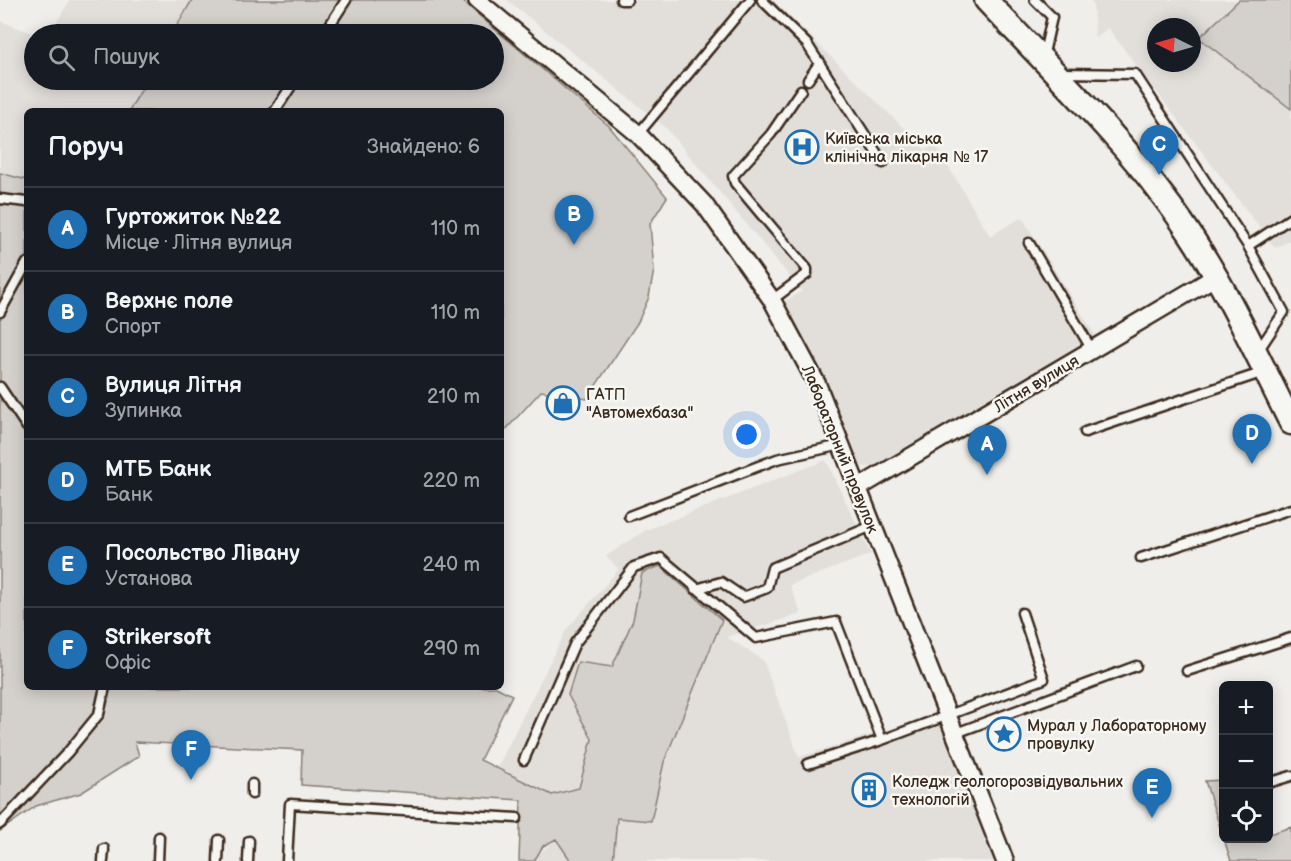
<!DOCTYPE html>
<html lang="uk">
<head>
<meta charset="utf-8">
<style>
  :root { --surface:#171b24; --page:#20242c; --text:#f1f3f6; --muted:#9ea1a6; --line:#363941; --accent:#1f6fb2 }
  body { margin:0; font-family:"Balsamiq Sans",sans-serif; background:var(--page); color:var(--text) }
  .controls { position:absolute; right:18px; bottom:18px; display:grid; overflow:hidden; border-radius:9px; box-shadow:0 3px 15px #0003 }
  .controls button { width:54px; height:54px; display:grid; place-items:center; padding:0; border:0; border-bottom:2px solid var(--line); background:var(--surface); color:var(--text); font:30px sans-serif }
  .compass { position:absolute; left:1147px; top:18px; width:54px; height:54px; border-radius:50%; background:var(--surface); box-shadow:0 3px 15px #0003; rotate:275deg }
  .you { position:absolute; left:747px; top:435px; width:21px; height:21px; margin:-15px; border:4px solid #fff; border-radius:50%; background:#1a73e8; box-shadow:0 0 0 9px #1a73e833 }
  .badge { display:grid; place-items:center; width:39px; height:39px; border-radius:50%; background:var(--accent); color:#fff; font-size:20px; font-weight:700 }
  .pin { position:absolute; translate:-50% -50px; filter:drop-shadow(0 2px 3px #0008) }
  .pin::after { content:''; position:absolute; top:32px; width:21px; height:18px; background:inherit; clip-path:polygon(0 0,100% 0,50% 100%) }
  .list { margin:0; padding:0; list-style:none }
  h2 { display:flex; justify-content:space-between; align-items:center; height:78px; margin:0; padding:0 24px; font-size:26px }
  h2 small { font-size:20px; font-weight:400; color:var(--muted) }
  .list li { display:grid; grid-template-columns:39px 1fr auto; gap:18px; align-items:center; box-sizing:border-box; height:84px; padding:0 24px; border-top:2px solid var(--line) }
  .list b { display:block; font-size:22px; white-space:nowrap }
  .list p { margin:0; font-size:20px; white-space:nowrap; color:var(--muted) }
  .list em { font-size:20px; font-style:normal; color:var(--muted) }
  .icon { flex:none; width:33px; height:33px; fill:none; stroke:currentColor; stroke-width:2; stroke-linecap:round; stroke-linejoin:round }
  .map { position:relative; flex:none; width:1291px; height:861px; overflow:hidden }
  .search { position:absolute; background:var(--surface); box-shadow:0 3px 15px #0003; left:24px; top:24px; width:480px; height:66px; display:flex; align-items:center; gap:15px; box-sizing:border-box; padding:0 21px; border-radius:33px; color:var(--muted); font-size:22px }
  .panel { position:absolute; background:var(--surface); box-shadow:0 3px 15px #0003; left:24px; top:108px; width:480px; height:582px; border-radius:9px }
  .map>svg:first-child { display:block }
  .built { fill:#e2dfdb; fill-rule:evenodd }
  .green { fill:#d4d1cc; stroke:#887e75; stroke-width:1.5 }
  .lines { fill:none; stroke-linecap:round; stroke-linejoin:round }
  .lane-casing { stroke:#3b2a1e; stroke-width:13 }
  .street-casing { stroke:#3b2a1e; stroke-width:21 }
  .secondary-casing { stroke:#3b2a1e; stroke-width:27 }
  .lane { stroke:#f6f6f2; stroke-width:8 }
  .street { stroke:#f6f6f2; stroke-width:16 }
  .secondary { stroke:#f6f6f2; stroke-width:22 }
  .labels { text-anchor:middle; stroke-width:5; stroke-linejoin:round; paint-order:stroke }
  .poi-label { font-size:16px; fill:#3b2a1e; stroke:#f6f6f2; text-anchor:start }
  .street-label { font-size:16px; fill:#3b2a1e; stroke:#f6f6f2 }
</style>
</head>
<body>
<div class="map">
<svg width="1291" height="861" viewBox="0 0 1291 861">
  <rect width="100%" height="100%" fill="#efeeea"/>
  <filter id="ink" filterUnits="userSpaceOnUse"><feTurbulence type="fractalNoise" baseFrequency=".0167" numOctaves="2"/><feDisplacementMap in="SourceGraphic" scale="12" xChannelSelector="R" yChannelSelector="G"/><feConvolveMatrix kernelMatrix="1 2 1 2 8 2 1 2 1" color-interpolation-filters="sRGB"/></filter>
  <g filter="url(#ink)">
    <path class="built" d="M70 0H191L172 34H50Z
      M507 0H773L926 150 935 144 990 236 1022 217 1095 335 875 466 863 467 852 457 813 359 783 303 802 291 666 128Z
      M1090 0H1291V240L1275 248 1108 28 1095 38 1093 3ZM1156 27H1192V63H1156Z
      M0 21 35 34 34 80H147L129 111H27V180L0 173Z
      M826 460 871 554 790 585 801 614 727 637 763 660 799 757 942 713 997 861H534V858L556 839 497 768 566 630 619 569 606 556 646 530Z"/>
    <path class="green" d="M192 0H461L609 126 667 197 650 224 654 270 649 297 638 322 587 399 541 391 501 435V111H129L147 80H494V34H172Z
      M1239 0H1291V109L1199 38Z
      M0 173 27 180V687H496L512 695 480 760 552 795 579 788 592 739 568 695 578 662 612 667 633 620 642 573 660 566 722 620 664 762 651 821 617 818 613 861H571L556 839 543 846 534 861H519L521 800 301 785 302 750 135 742 139 756 81 793 36 806 0 831Z
      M1223 780 1224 838H1268L1269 834 1291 827V861H1231L1205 781Z"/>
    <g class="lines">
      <g class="lane-casing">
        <path id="lane" d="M621 0H627
          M762 0 807 44 883 163
          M1035 0 1052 17 1043 58
          M324 34 346 0
          M1061 73 1135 74 1248 246
          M808 80 820 62
          M275 111 295 80
          M638 134 750 0
          M0 199 27 202
          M1029 243 1092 350
          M772 300 807 274V269L735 183 733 176 771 134 801 90
          M0 312 27 263
          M1258 351 1284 312 1248 246 1291 218
          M0 387 27 427
          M1085 432 1264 372
          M629 516 777 459 841 445
          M1141 558 1291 509
          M696 589 721 582 743 597 767 588 772 568 872 526
          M1187 671 1291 638
          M956 733 1136 666
          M882 740 1044 679 1022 613
          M524 760 575 643 634 567 661 558 756 638 836 622 882 740 808 764
          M1268 783 1291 776
          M252 794V784
          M0 824 68 752 99 714 105 687
          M103 861 104 849
          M158 861 159 837
          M218 861 219 840
          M248 861 249 841
          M287 861 290 804 517 818"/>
      </g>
      <g class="street-casing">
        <path id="street" d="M477 0 638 134 704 204 772 300 817 384 1005 861
          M858 488 1215 277"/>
      </g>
      <g class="secondary-casing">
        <path id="secondary" d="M986 0C1056 75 1133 148 1190 234 1229 293 1259 360 1291 423"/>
      </g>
      <use href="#lane" class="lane"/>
      <use href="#street" class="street"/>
      <use href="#secondary" class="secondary"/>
    </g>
  </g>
  <defs>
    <g id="hospital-ring" transform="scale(1.725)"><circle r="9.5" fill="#f6f6f2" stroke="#1f6fb2" stroke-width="1.5"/><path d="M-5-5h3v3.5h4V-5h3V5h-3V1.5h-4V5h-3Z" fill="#1f6fb2"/></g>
    <g id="shop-ring" transform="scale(1.725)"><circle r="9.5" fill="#f6f6f2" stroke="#1f6fb2" stroke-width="1.5"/><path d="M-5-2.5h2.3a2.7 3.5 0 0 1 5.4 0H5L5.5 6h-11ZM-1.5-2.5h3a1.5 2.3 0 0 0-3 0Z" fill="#1f6fb2"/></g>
    <g id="sight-ring" transform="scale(1.725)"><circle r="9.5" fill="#f6f6f2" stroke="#1f6fb2" stroke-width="1.5"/><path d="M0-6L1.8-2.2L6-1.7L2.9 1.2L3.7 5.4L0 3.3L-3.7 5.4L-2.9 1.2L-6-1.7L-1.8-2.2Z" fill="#1f6fb2"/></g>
    <g id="building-ring" transform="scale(1.725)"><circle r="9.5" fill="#f6f6f2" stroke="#1f6fb2" stroke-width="1.5"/><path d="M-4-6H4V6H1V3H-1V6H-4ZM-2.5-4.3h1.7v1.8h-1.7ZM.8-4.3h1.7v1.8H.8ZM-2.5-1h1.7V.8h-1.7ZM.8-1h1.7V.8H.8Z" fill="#1f6fb2"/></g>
  </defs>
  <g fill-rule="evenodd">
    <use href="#hospital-ring" x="802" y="147"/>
    <use href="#shop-ring" x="563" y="403"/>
    <use href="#sight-ring" x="1004" y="734"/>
    <use href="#building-ring" x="869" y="790"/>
  </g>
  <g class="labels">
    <g class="poi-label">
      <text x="825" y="144">Київська міська<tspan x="825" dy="18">клінічна лікарня № 17</tspan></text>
      <text x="586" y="400">ГАТП<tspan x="586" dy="18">"Автомехбаза"</tspan></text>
      <text x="1027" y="731">Мурал у Лабораторному<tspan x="1027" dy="18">провулку</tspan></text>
      <text x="892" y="787">Коледж геологорозвідувальних<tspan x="892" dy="18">технологій</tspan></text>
    </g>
    <g class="street-label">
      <text transform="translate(1036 383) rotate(-31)" y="6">Літня вулиця</text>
      <text transform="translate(841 449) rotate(68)" y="6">Лабораторний провулок</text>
    </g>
  </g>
</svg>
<div class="controls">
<button>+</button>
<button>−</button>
<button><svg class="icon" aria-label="locate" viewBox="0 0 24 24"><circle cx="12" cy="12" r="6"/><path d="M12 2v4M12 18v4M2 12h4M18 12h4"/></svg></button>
</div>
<svg class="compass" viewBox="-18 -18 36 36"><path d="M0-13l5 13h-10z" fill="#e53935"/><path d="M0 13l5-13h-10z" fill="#9ea1a6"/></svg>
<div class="you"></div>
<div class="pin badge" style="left:987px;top:475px">A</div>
<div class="pin badge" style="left:574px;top:245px">B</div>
<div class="pin badge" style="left:1159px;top:175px">C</div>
<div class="pin badge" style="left:1252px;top:464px">D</div>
<div class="pin badge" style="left:1152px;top:818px">E</div>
<div class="pin badge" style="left:191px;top:780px">F</div>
<div class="search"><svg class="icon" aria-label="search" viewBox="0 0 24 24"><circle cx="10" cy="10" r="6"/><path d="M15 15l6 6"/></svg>Пошук</div>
<section class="panel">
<h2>Поруч<small>Знайдено: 6</small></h2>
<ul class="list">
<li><span class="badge">A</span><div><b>Гуртожиток №22</b><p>Місце · Літня вулиця</p></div><em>110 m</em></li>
<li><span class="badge">B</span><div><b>Верхнє поле</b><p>Спорт</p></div><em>110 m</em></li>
<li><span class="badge">C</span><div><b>Вулиця Літня</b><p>Зупинка</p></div><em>210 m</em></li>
<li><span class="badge">D</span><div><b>МТБ Банк</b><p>Банк</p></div><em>220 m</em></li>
<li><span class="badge">E</span><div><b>Посольство Лівану</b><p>Установа</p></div><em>240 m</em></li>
<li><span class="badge">F</span><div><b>Strikersoft</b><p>Офіс</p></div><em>290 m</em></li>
</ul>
</section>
</div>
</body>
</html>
